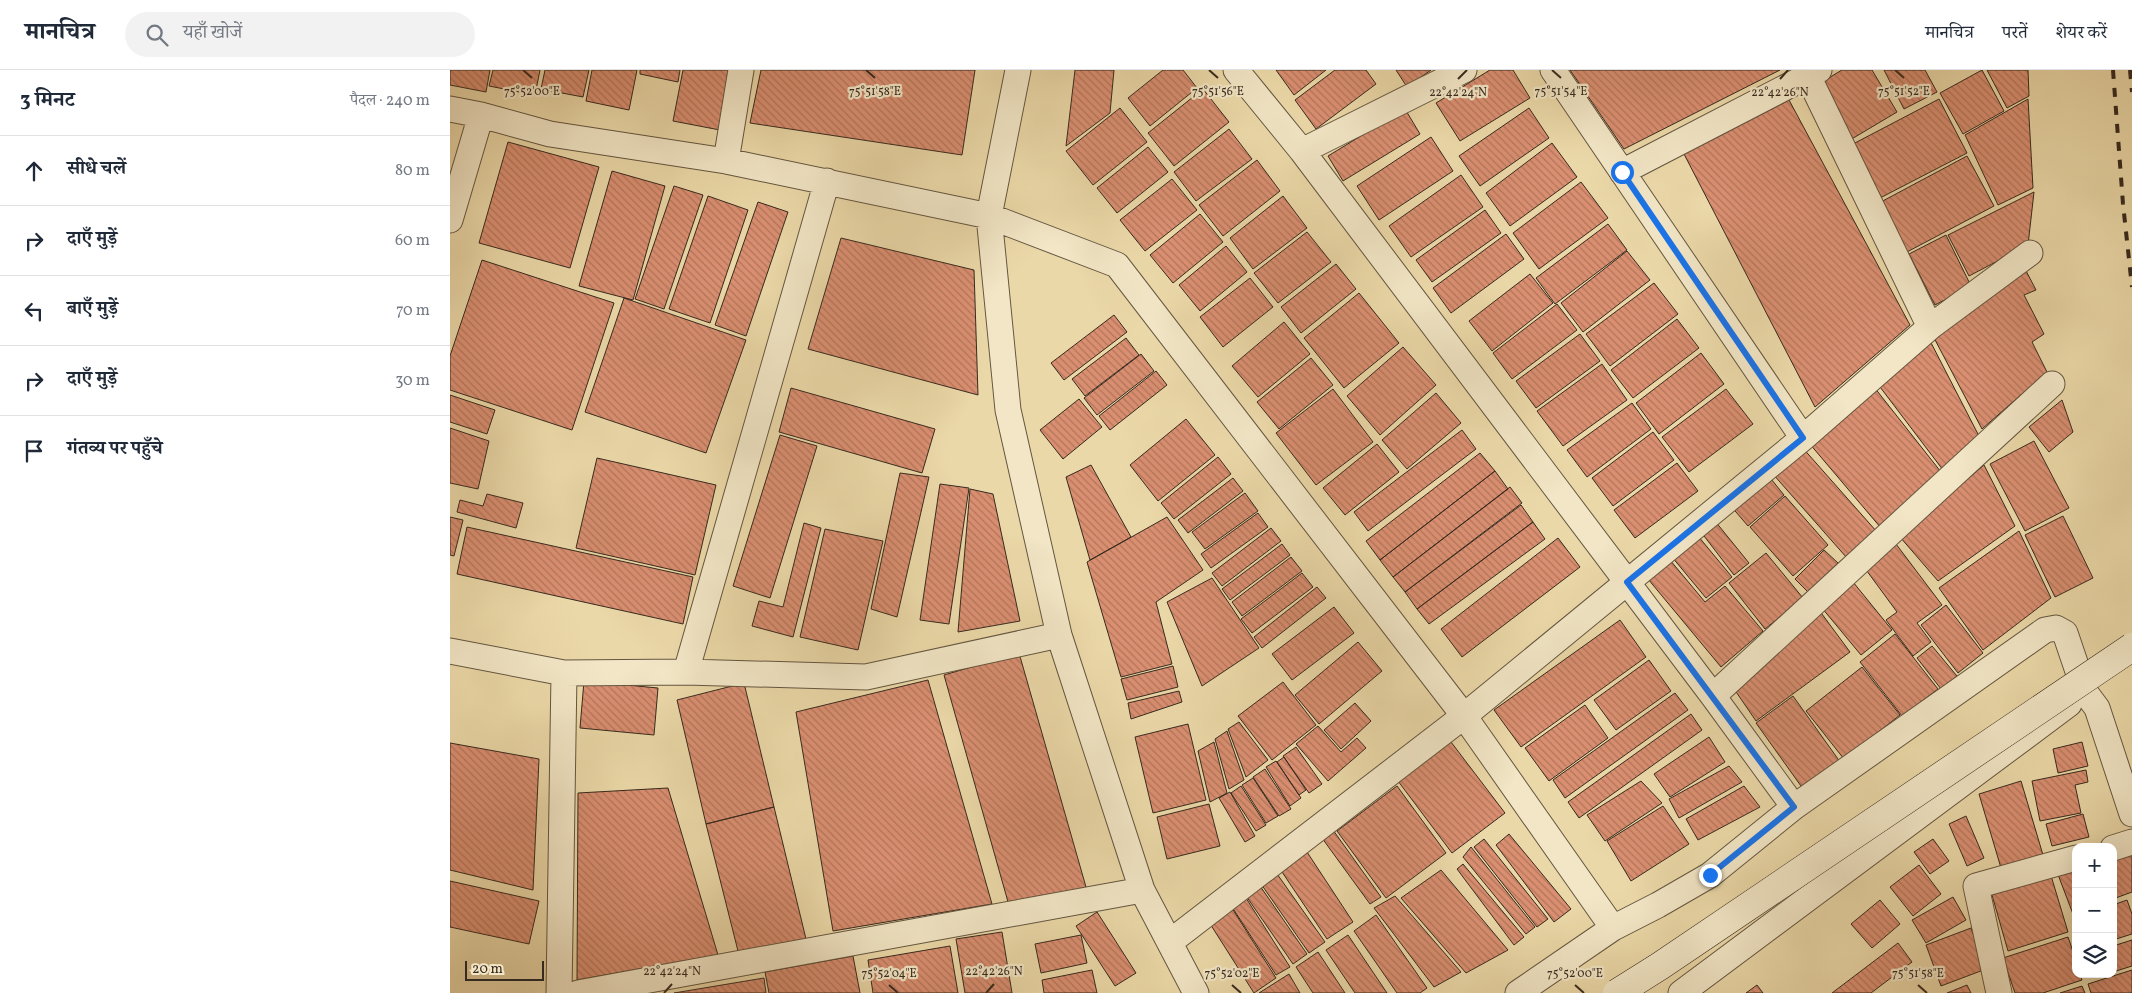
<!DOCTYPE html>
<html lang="hi">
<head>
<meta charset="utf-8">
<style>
  :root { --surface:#fff; --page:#f2f2f3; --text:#1f2937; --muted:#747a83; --line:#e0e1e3 }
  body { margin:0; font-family:Vollkorn,"Noto Serif Devanagari",serif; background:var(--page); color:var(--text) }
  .controls { position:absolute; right:15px; bottom:15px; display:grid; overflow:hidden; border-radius:10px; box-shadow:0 5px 20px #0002 }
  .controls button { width:45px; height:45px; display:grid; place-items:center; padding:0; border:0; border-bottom:1px solid var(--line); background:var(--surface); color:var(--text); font:25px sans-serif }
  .scale { position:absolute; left:15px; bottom:12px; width:79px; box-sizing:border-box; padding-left:5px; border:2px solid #372a1e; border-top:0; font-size:14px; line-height:18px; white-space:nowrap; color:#372a1e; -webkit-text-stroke:4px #f2e6c6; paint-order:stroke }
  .stop { position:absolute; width:15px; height:15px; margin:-11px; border:4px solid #1a73e8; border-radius:50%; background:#fff }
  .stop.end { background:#1a73e8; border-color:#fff; box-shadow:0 1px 5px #0008 }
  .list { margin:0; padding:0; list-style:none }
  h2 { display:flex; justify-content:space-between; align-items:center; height:65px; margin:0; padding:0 20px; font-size:21px }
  h2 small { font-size:16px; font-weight:400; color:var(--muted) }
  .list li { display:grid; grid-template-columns:32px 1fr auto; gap:15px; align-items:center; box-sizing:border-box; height:70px; padding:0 20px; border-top:1px solid var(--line) }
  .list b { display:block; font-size:19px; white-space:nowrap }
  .list em { font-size:16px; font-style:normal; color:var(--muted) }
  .icon { flex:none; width:28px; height:28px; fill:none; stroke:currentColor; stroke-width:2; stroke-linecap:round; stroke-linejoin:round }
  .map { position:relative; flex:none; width:1682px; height:923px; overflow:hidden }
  header { display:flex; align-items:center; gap:30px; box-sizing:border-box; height:70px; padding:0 25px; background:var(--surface); border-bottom:1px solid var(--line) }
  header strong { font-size:24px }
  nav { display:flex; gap:28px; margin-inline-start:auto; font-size:18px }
  .search { width:350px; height:45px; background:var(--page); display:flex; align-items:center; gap:12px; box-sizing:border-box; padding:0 18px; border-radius:28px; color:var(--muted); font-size:19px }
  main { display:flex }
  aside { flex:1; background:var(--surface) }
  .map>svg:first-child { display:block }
  .building { fill:url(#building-back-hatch); stroke:#372a1e }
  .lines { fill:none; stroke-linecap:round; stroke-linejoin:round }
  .street-casing { stroke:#645640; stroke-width:27 }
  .street { stroke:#f2e6c6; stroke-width:25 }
  .rail { stroke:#372a1e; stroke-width:4; stroke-dasharray:9 9; stroke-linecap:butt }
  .secondary-bridge-casing { stroke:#372a1e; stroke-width:29; stroke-linecap:butt }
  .secondary-bridge { stroke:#f2e6c6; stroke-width:28 }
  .route { stroke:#1a73e8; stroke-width:6 }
  .ticks { fill:none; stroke:#372a1e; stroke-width:2 }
  .ticks-label { font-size:12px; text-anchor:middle; fill:#372a1e; stroke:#f2e6c6; stroke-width:4.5; stroke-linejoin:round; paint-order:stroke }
</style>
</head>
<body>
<header>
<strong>मानचित्र</strong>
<div class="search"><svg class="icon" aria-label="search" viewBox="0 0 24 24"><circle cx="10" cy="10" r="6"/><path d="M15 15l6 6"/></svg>यहाँ खोजें</div>
<nav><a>मानचित्र</a><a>परतें</a><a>शेयर करें</a></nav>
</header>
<main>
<aside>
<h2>3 मिनट<small>पैदल · 240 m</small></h2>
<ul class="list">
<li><svg class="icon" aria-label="ahead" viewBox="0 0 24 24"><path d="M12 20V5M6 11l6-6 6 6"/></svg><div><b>सीधे चलें</b></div><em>80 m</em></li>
<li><svg class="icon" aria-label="right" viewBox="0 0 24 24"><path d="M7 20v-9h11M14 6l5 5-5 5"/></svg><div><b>दाएँ मुड़ें</b></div><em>60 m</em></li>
<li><svg class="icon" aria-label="left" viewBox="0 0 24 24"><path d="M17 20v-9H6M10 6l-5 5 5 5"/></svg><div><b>बाएँ मुड़ें</b></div><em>70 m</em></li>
<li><svg class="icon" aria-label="right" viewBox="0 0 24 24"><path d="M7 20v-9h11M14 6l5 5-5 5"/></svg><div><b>दाएँ मुड़ें</b></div><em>30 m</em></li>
<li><svg class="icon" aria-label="arrive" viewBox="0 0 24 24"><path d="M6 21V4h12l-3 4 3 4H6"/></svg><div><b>गंतव्य पर पहुँचे</b></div></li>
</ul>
</aside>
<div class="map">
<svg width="1682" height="923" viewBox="0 0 1682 923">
  <defs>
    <pattern id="building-back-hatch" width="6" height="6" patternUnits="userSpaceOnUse" patternTransform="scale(1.25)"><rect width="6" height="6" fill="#da8f71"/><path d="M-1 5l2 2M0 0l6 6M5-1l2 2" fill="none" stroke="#b2755c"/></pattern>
  </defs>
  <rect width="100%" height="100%" fill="#ebd8a8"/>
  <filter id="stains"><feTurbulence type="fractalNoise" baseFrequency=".004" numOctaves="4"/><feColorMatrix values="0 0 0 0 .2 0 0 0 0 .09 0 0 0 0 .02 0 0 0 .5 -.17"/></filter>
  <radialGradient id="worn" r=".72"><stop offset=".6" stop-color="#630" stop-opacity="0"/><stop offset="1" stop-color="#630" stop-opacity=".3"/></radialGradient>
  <path class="building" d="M0 0H40L36 22 0 15Z
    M43 0H90L85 25 39 16Z
    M95 0H139L133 27 91 19Z
    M142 0H187L179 40 136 31Z
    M190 0H230L228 12 190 4Z
    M233 0H282L270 60 223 51Z
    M311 0H525L512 85 300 53Z
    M625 0H664L660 43 616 76Z
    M713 0H733L747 18 700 56 678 28Z
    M826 0H876L844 25Z
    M885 0H916L926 14 866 59 845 30Z
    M946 0H981L957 17Z
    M1040 0H1063L1080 28 1010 71 986 33Z
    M1120 0H1330L1174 79Z
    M1392 0H1422L1447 42 1400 70 1367 15Z
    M1434 0H1475L1487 22 1454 39Z
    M1532 0 1554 41 1513 64 1490 23Z
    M1537 0H1578L1579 26 1557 38Z
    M753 19 779 52 724 96 698 63Z
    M1489 29 1517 83 1430 128 1403 74Z
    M1578 29 1583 118 1548 135 1515 65Z
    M1339 30 1460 255 1365 337 1234 84Z
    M670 38 697 72 643 115 616 81Z
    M1079 38 1099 68 1030 116 1009 86Z
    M955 39 970 64 893 111 878 86Z
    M779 59 802 89 746 131 724 102Z
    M981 67 1003 101 929 150 907 116Z
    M58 72 149 97 120 198 29 173Z
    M1102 73 1127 107 1060 156 1036 123Z
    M698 77 718 102 667 143 647 118Z
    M1517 86 1544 136 1455 183 1429 133Z
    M807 90 830 121 773 166 749 135Z
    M162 101 215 116 183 230 129 216Z
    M1011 105 1033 137 961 187 939 156Z
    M722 109 747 140 695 181 670 150Z
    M1131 112 1158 148 1089 199 1063 163Z
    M224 116 253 125 214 239 185 229Z
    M1584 122 1578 175 1519 206 1498 165Z
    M258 126 298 140 260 253 219 239Z
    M833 126 857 158 803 199 780 168Z
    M308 132 338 142 296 266 265 255Z
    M1035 140 1051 163 982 212 966 190Z
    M750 144 773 172 723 213 700 185Z
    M1158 154 1177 180 1105 234 1086 208Z
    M857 162 881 192 828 233 804 203Z
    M1056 164 1074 189 1001 243 983 218Z
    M1496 165 1521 216 1485 235 1459 184Z
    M391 168 524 200 528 325 358 279Z
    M776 176 797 202 750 241 729 215Z
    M1177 181 1200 210 1133 262 1111 233Z
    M32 190 164 233 122 360 0 320V286Z
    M886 194 906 219 851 263 831 237Z
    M1573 195 1586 220 1574 225 1594 264 1582 272 1597 302 1532 359 1483 266Z
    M1080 204 1103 233 1042 281 1019 251Z
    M800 208 823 237 773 277 750 247Z
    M1204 213 1228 244 1160 296 1136 264Z
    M909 223 949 273 894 318 854 268Z
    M174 228 296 270 256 383 135 342Z
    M1107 234 1127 260 1062 309 1043 283Z
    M664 245 677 262 614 310 601 293Z
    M1227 249 1249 278 1183 328 1161 300Z
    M834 252 860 284 808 327 782 296Z
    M1130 264 1150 291 1086 338 1066 311Z
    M1477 265 1530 368 1493 400 1427 313Z
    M676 268 689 285 635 326 622 309Z
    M953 277 986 315 930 365 897 326Z
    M1251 283 1274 314 1209 364 1186 333Z
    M691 284 704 301 647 345 634 328Z
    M861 288 883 315 829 359 807 332Z
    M1152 294 1177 330 1113 376 1087 341Z
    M706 301 717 315 660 360 649 346Z
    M1424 317 1491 402 1431 458 1359 373Z
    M341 318 485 359 472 403 329 362Z
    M883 319 923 372 866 415 826 363Z
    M1276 319 1303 354 1239 402 1212 367Z
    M986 323 1011 353 957 399 932 370Z
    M0 325 45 340 37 364 0 352Z
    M629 329 652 357 613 389 590 360Z
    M1612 330 1623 362 1599 382 1579 357Z
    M1182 333 1201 359 1137 407 1117 380Z
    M736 349 765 385 708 431 680 395Z
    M0 358 39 371 28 419 0 413Z
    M1012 360 1026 379 918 461 904 442Z
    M1203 362 1224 390 1163 436 1142 408Z
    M330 365 367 376 320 528 283 516Z
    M1584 371 1619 438 1575 461 1540 394Z
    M927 374 949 402 895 445 873 418Z
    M1351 376 1427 462 1397 488 1322 403Z
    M1030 383 1045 401 930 490 916 471Z
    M768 387 781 404 724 449 711 433Z
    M147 388 266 415 245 505 126 478Z
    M1227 393 1248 421 1185 468 1164 440Z
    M641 395 681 467 640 490 616 407Z
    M1534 395 1565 456 1488 511 1450 467Z
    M1045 401 1058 419 943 507 930 490Z
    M450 403 479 407 447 547 421 539Z
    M1317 404 1334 425 1298 456 1280 435Z
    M783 408 793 421 738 463 728 450Z
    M490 414 519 418 499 554 470 550Z
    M1060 417 1072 433 955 522 943 507Z
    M520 419 543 424 570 551 508 562Z
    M795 423 808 441 755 479 742 462Z
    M37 424 73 433 66 458 7 442 10 430 33 436Z
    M1335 426 1378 475 1343 506 1300 457Z
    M1071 435 1083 452 967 539 955 522Z
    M808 443 818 457 761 498 751 484Z
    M1613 446 1643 508 1605 527 1575 465Z
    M0 447 13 450 4 486 0 485Z
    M717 447 753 500 706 532 722 594 671 607 637 492Z
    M1265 451 1299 493 1284 505 1251 462Z
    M1083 452 1095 469 979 554 967 539Z
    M354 453 371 458 343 567 302 556 309 531 333 537Z
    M17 457 243 507 233 554 7 504Z
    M821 458 831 471 772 516 762 503Z
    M375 459 433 471 408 580 350 567Z
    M1569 461 1601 528 1533 580 1489 518Z
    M1248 466 1282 507 1256 528 1222 487Z
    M1108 468 1130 497 1012 587 991 559Z
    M832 474 840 485 780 530 772 519Z
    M1446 474 1492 535 1467 553 1481 572 1463 586 1436 550 1447 542 1414 497Z
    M1374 480 1388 493 1358 522 1345 509Z
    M1316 483 1353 528 1315 559 1279 513Z
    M841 487 852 501 792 546 782 532Z
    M1220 490 1255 532 1275 516 1313 561 1271 597 1198 509Z
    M852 503 863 517 802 563 791 549Z
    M762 508 809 578 752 616 717 532Z
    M1403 512 1442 560 1411 585 1372 538Z
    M867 517 876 528 812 578 804 567Z
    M1496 535 1533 583 1508 603 1471 555Z
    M884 537 904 563 842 610 822 584Z
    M1369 540 1400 582 1306 651 1280 613Z
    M1170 550 1196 587 1071 677 1044 640Z
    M1445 564 1488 619 1452 646 1410 592Z
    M908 572 932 601 869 654 845 625Z
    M1482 576 1507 606 1491 619 1467 588Z
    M569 583 636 817 560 839 494 605Z
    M1199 590 1221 621 1166 660 1144 630Z
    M723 596 728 617 677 630 671 609Z
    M1412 597 1450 645 1394 689 1356 641Z
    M478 610 542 834 383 861 346 642Z
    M134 611 208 618 204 665 130 658Z
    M833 612 866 655 822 690 788 646Z
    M294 613 324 737 256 754 227 630Z
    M729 621 732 632 681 649 678 633Z
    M1225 623 1238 640 1115 728 1103 710Z
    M1343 626 1393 696 1356 723 1306 653Z
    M905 633 921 651 891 679 874 660Z
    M1135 635 1158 668 1099 711 1075 678Z
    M1241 644 1252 660 1129 748 1118 732Z
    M789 652 818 690 796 707 778 659Z
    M738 654 756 730 703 743 685 667Z
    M868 656 891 682 907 668 916 678 878 711 846 674Z
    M777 661 794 710 779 719 765 669Z
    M1259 667 1275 692 1220 727 1204 704Z
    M764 672 777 723 760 732 748 681Z
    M1001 672 1055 743 1002 783 948 711Z
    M1632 672 1638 696 1608 703 1603 679Z
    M0 673 89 689 83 820 0 800Z
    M846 677 872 714 859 723 833 686Z
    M834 687 856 720 849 725 827 692Z
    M826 691 851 728 840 736 816 697Z
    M1279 696 1292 712 1229 748 1219 729Z
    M815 699 841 739 829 746 803 707Z
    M1636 700 1638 712 1625 715 1631 743 1590 751 1582 711Z
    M803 708 828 746 816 753 792 715Z
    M1191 711 1212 733 1155 771 1137 745Z
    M1571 711 1593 785 1551 798 1529 724Z
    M791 716 816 755 806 761 781 723Z
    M947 716 996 783 936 828 887 761Z
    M1294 716 1310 737 1248 770 1236 749Z
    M218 718 268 885 127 910 128 723Z
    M780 722 805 766 795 772 769 728Z
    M759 734 770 776 717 789 707 747Z
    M1213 736 1239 774 1181 811 1157 771Z
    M324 737 356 869 289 885 256 754Z
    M1633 744 1639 767 1602 776 1596 754Z
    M1516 746 1534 788 1517 796 1499 754Z
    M883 760 931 827 920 834 872 768Z
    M1059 764 1121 839 1104 852 1046 775Z
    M1034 769 1098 849 1087 857 1024 777Z
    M1483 769 1499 791 1480 804 1464 782Z
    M1021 777 1085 857 1076 864 1013 787Z
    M855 779 903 852 877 869 828 796Z
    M1663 781 1682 785V822L1663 829Z
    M1013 794 1074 867 1064 875 1007 799Z
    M1469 795 1491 824 1463 846 1440 817Z
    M1626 795V843L1623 844 1607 802Z
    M1599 799 1618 862 1558 881 1540 818Z
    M991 800 1058 880 1016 903 951 828Z
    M825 801 875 872 859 883 809 811Z
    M0 811 89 831 79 874 0 857Z
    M808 813 857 884 843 894 794 823Z
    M945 826 1011 902 984 917 924 838Z
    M1503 827 1516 850 1476 873 1462 850Z
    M796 828 840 897 826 905 782 837Z
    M1430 830 1450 854 1422 878 1401 854Z
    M1677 830 1682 844V864L1663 870V835Z
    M780 835 826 908 804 923 757 849Z
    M647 842 686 903 665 916 626 856Z
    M926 845 977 918 970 923H947L904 861Z
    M1521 858 1536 899 1491 916 1476 875Z
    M552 862 562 923H515L506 869Z
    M631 865 637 893 591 903 585 874Z
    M898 865 937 923H905L876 880Z
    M1618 867 1626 890V904H1630L1632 910 1593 923H1565L1553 888Z
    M1682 870V896L1663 902V876Z
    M1448 873 1462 892 1421 923H1382Z
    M500 876 508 923H423L418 890Z
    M868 882 895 923H863L846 897Z
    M403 886 410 923H319L315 902Z
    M642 900 647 923H594L592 910Z
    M1682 900V923H1641L1638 914Z
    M839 904 850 923H809Z
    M314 908 316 923H224Z
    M1307 915 1313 923H1296Z
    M1517 915 1521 923H1497Z
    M1632 916 1635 923H1610Z"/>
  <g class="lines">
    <g class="street-casing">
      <path id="street" d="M568 0 539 146 558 340 609 565 692 820 746 923
        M786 0 852 81 1263 626 1344 737
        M1103 0 1353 368
        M1358 6 1480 257
        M0 39 31 45 100 64 276 91 539 146 667 195 1014 646 1163 858
        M852 81 1014 0
        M276 91 291 0
        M1172 102 1369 0
        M0 150 31 45
        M0 581 114 603 236 602 416 607 609 565
        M236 602 377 111
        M1263 626 1602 314
        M1663 778 1682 772
        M720 872 1014 646 1353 368 1480 257 1580 183
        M109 923 114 603
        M128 923 692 820
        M1068 923 1163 858 1208 835 1260 805 1344 737 1595 560 1606 558 1615 563 1635 622 1647 638 1682 744
        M1231 923 1619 634
        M1549 923 1526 816 1626 788"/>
    </g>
    <use href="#street" class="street"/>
    <path class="rail" d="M1663 0 1673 134 1682 217
      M1680 0 1682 22"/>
    <g class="secondary-bridge-casing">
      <path id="secondary-bridge" d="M1167 923 1210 896 1682 577"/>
    </g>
    <use href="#secondary-bridge" class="secondary-bridge"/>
  </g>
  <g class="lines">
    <path class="route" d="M1172 102 1353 368 1177 512 1344 737 1260 805"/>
  </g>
  <path class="ticks" d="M73 0 82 8M416 0 425 8M759 0 768 8M1102 0 1111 8M1445 0 1454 8M1008 9 1017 0M1330 9 1338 0M439 915 448 923M782 915 791 923M1125 915 1134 923M1468 915 1477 923M214 923 222 914M536 923 544 914"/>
  <g class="ticks-label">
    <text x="82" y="25">75°52'00"E</text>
    <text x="425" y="25">75°51'58"E</text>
    <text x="768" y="25">75°51'56"E</text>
    <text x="1111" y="25">75°51'54"E</text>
    <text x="1454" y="25">75°51'52"E</text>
    <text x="1008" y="26">22°42'24"N</text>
    <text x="1330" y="26">22°42'26"N</text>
    <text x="222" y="905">22°42'24"N</text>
    <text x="544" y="905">22°42'26"N</text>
    <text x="439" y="907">75°52'04"E</text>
    <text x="782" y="907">75°52'02"E</text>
    <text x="1125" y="907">75°52'00"E</text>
    <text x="1468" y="907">75°51'58"E</text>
  </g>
  <rect width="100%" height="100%" filter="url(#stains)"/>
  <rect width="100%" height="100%" fill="url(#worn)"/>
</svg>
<div class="controls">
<button>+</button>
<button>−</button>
<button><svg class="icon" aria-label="layers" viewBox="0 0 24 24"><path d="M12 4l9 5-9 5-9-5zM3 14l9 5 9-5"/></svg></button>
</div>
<div class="scale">20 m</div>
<div class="stop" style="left:1172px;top:102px"></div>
<div class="stop end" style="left:1260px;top:805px"></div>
</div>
</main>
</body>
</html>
